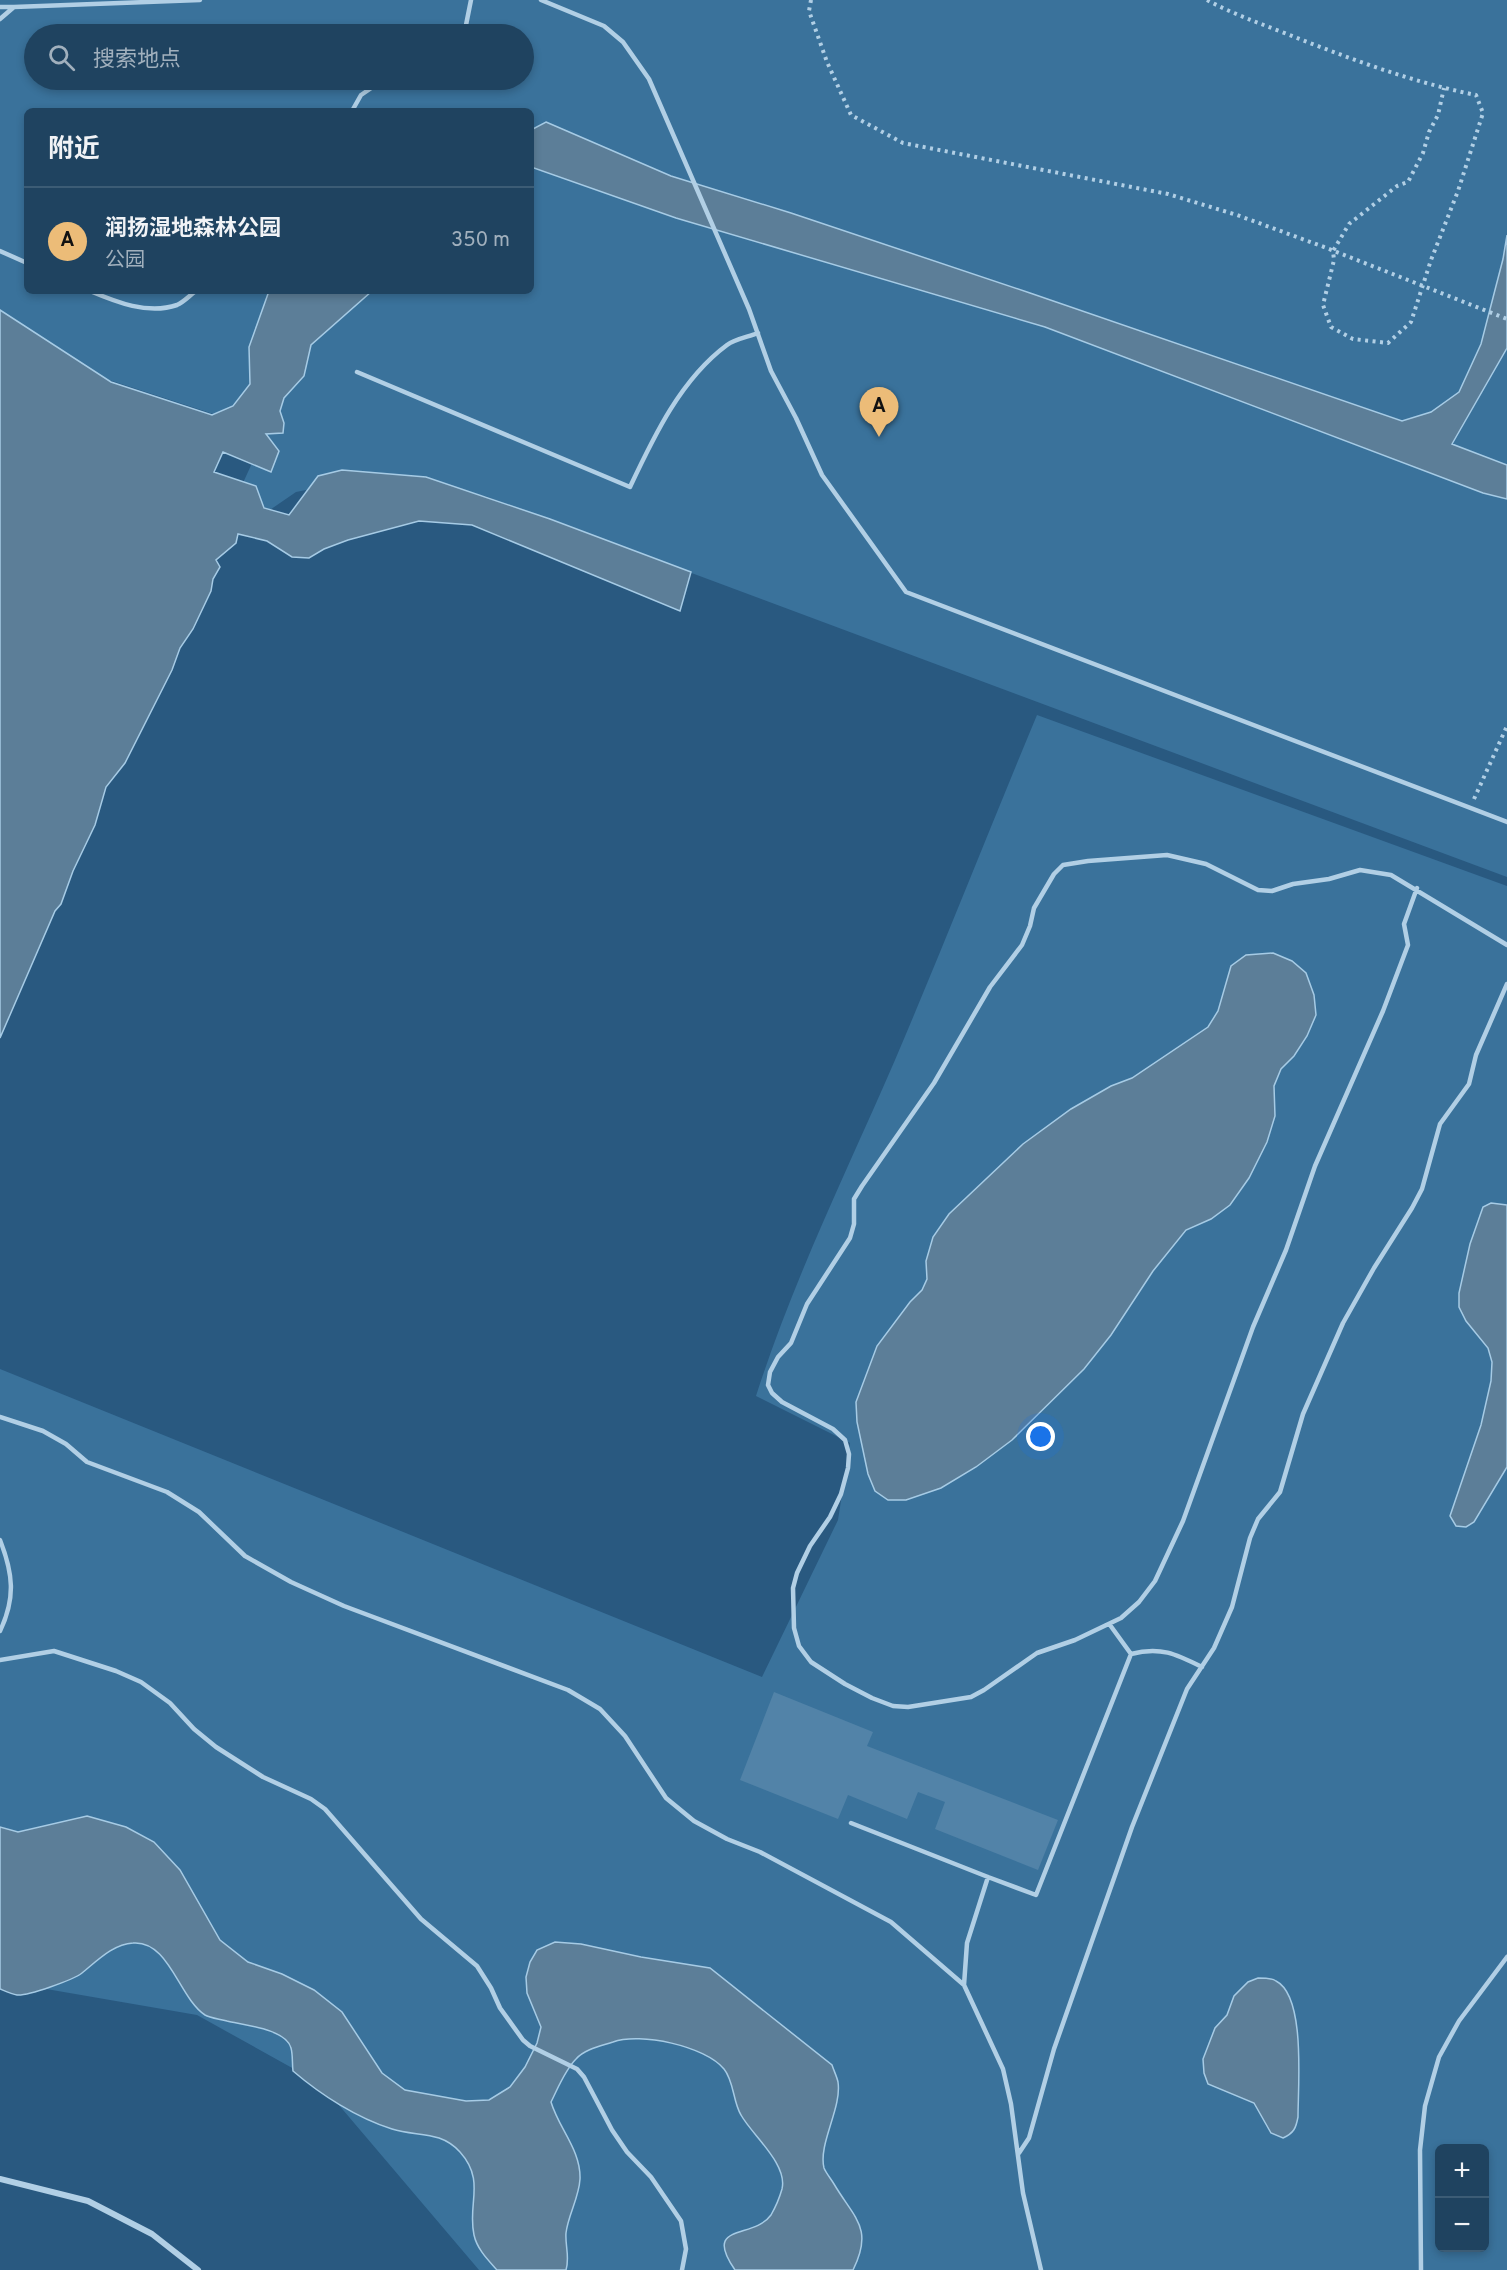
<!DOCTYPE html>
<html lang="zh">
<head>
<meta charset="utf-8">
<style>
  :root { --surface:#1f4360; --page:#2c4e69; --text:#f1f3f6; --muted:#a1b0bd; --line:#3c5c75; --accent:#ecbc78 }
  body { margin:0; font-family:Overpass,"Noto Sans SC",sans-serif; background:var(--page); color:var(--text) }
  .controls { position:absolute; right:18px; bottom:18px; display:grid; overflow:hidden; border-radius:9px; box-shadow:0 3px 9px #0003 }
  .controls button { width:54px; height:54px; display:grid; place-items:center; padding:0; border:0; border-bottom:2px solid var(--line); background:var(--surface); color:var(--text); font:30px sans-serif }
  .you { position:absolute; left:1041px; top:1437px; width:21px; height:21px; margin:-15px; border:4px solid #fff; border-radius:50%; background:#1a73e8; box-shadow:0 0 0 9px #1a73e833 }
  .badge { display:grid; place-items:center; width:39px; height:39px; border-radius:50%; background:var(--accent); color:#111; font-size:20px; font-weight:700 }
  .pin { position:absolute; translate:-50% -50px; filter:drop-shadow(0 2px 3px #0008) }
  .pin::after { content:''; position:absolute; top:32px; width:21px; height:18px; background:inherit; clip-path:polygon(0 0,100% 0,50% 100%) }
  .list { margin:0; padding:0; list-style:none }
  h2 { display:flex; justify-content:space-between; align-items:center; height:78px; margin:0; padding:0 24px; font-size:26px }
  h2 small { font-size:20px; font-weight:400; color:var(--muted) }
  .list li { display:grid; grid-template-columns:39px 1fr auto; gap:18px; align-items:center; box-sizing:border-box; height:108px; padding:0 24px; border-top:2px solid var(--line) }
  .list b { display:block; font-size:22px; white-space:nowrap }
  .list p { margin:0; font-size:20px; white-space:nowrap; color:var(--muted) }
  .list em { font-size:20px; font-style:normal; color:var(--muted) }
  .icon { flex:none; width:33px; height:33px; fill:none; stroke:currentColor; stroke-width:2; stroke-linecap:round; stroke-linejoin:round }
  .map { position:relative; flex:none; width:1507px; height:2270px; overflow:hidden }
  .search { position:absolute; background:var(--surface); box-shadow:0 3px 9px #0003; left:24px; top:24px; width:510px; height:66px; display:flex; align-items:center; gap:15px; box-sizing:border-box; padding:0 21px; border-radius:33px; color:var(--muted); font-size:22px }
  .panel { position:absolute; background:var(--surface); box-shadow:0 3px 9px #0003; left:24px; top:108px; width:510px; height:186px; border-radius:9px }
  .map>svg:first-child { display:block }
  .green { fill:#3a729b; fill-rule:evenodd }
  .water { fill:#5c7e98; stroke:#a6cbe5; stroke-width:1.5 }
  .building { fill:#5283a8 }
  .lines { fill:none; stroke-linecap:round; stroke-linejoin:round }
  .path { stroke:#b1cfe5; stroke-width:4; stroke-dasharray:3 4.5; stroke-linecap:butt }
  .lane { stroke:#b1cfe5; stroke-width:4.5 }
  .street { stroke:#b1cfe5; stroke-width:6 }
</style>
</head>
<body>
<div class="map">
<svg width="1507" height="2270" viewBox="0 0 1507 2270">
  <rect width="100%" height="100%" fill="#295980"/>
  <path class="green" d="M0 0H1507V877L485 496 356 480 296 492 264 514 242 485 258 450 244 424 106 379 0 313ZM34 34H524V80H34ZM27 111H531V291H27Z
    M1037 715 1507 886V2270H479L321 2084 197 2015 0 1981V1369L762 1677 838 1520 850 1443 756 1396C793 1280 847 1171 895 1060 944 945 989 830 1037 715ZM1440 2148H1484V2248H1440Z"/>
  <path class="water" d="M546 122 671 176 791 213 1030 293 1402 421 1431 412 1459 392 1481 344 1503 259 1507 235V348L1452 444 1507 465V499L1483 493 1045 327 676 218 531 167V130Z
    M269 291H372L311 345 304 376 284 398 280 411 284 423 283 433 266 434 279 451 271 472 223 452 214 472 256 486 264 508 289 515 318 476 342 470 426 477 550 519 691 572 680 611 472 525 419 521 348 540 324 549 309 558 292 557 267 541 238 534 236 543 216 560 220 567 213 579 211 591 193 629 180 648 172 670 125 763 106 787 95 825 73 871 61 904 55 911 0 1038V310L111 382 212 415 233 406 250 384 249 347Z
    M1273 953 1292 961 1306 973 1314 995 1316 1015 1307 1036 1294 1056 1281 1069 1274 1086 1275 1116 1267 1142 1249 1178 1230 1205 1211 1219 1186 1230 1153 1271 1111 1335 1084 1369 1012 1440 976 1467 941 1488 906 1500H888L875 1491 868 1474 857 1422 856 1402 877 1346 910 1302 922 1290 927 1279 926 1261 933 1237 949 1214 1023 1144 1071 1109 1111 1086 1132 1078 1208 1027 1218 1011 1231 966 1246 955Z
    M1491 1203 1507 1205V1467L1474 1522 1466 1527 1456 1526 1450 1516 1481 1425 1491 1381 1492 1362 1488 1348 1466 1321 1459 1307V1293L1470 1244 1483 1207Z
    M87 1816 126 1827 154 1842 180 1870 220 1940 248 1962 282 1974 314 1990 342 2012 382 2073 405 2090 466 2101 489 2100 510 2087 525 2067 537 2043 541 2027 527 1993 526 1977 530 1962 537 1950 555 1942 581 1944 641 1957 710 1968 832 2065C834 2071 837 2077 838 2082 842 2108 818 2144 824 2168 826 2173 831 2179 834 2184 854 2218 874 2228 853 2270H735C702 2222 753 2240 771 2215 775 2208 780 2196 782 2189 788 2164 752 2135 741 2115 733 2102 734 2081 724 2069 705 2046 640 2032 613 2042 601 2046 585 2049 576 2059 565 2070 558 2088 551 2102 559 2129 581 2150 580 2179 579 2198 568 2215 566 2233 565 2246 570 2257 566 2270H497C488 2260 477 2249 474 2235 467 2204 486 2181 460 2152 440 2130 417 2137 392 2129 357 2118 321 2095 293 2071 292 2064 293 2055 291 2048 286 2029 244 2025 227 2021 220 2019 210 2018 205 2015 179 1998 169 1940 133 1943 113 1944 97 1961 82 1973 73 1980 28 1996 17 1995 12 1994 5 1991 0 1989V1827L18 1832Z
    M1258 1978C1264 1978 1272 1978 1276 1981 1306 1996 1298 2086 1298 2117 1296 2128 1294 2133 1283 2138L1271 2133 1254 2103 1208 2084 1204 2073 1203 2059 1215 2028 1227 2015 1234 1996 1248 1982Z"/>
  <path class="building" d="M774 1692 873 1732 867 1746 1058 1820 1038 1870 935 1829 945 1802 918 1792 907 1819 848 1795 838 1819 740 1780Z"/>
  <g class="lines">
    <path class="path" d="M811 0 809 11 827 62 851 115 903 143 1168 194 1237 215 1324 247 1507 319
      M1207 0C1233 14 1259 23 1287 34 1348 58 1411 82 1476 95L1483 113 1458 191 1431 260 1411 322 1388 343 1353 339 1331 327 1323 305 1334 260 1333 251 1349 224 1397 186 1408 182 1423 153 1429 132 1438 115 1444 88
      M1474 799 1507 726"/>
    <path class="lane" d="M541 0 604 26 623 42 649 79 749 309 771 371 796 418 822 475 906 592 1507 822
      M0 7H14
      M0 19 14 7 200 0
      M462 34 466 25 471 0
      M352 111 361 95 383 80
      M0 251 27 263
      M90 291C116 302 148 315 177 305 184 302 190 295 196 291
      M357 372 630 487C654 436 681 379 727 345 735 339 748 337 758 333
      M1417 888 1404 924 1408 945 1383 1011 1315 1166 1286 1250 1253 1327 1183 1521 1155 1581 1139 1602 1121 1618 1075 1640 1037 1653 984 1690 971 1697 908 1707 893 1706 872 1698 845 1684 811 1662 799 1646 794 1628 793 1588 797 1573 810 1546 830 1517 841 1494 848 1468 849 1454 845 1440 833 1429 782 1402 772 1393 768 1385 770 1372 778 1357 791 1343 807 1304 850 1238 854 1224V1199L862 1186 934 1083 990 987 1022 945 1030 926 1034 908 1054 874 1063 865 1088 861 1167 855 1206 864 1258 890 1272 891 1293 884 1329 879 1360 870 1391 875 1507 945
      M0 1417 43 1431 66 1444 87 1462 167 1492 199 1512 245 1556 291 1582 344 1606 568 1690 600 1709 625 1736 666 1798 694 1821 727 1839 760 1852 891 1922 964 1985 1003 2069 1011 2104 1023 2193 1041 2270
      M0 1540C13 1573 16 1598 0 1631
      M1110 1625 1131 1654
      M0 1660 54 1651 116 1671 141 1682 170 1703 194 1729 216 1747 263 1777 311 1799 325 1809 421 1919 477 1966 491 1988 500 2008 523 2040 530 2046 577 2069 584 2077 612 2130 627 2152 651 2177 681 2221 686 2249 682 2270
      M851 1823 988 1877
      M964 1985 967 1943 988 1877 1036 1895 1131 1654C1160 1646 1176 1654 1202 1667
      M1019 2153 1029 2138 1054 2049 1132 1827 1187 1689 1214 1648 1232 1607 1250 1538 1258 1519 1280 1492 1303 1414 1343 1323 1374 1268 1412 1208 1422 1189 1440 1124 1469 1084 1476 1055 1507 984
      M1421 2270 1420 2150 1425 2106 1439 2057 1459 2021 1507 1957"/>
    <path class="street" d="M0 2179 88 2201 152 2234 198 2270"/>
  </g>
</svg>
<div class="controls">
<button>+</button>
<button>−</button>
</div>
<div class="you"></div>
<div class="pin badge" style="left:879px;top:437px">A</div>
<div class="search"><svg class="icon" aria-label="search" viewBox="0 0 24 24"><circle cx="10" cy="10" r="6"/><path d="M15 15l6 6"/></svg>搜索地点</div>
<section class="panel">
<h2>附近<small></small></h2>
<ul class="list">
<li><span class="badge">A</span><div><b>润扬湿地森林公园</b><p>公园</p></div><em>350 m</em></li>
</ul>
</section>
</div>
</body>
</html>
